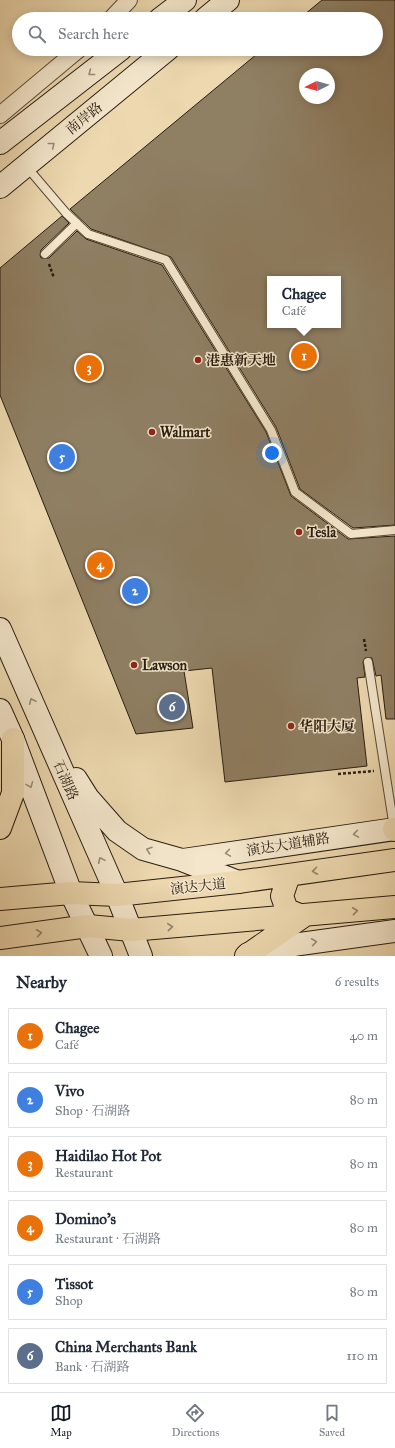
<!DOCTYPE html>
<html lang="en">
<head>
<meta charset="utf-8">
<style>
  :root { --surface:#fff; --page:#f2f2f3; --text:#1f2937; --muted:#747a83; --line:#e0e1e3; --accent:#111827 }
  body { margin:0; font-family:"IM FELL Great Primer","Noto Serif SC",serif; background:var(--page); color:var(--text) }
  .compass { position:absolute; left:299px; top:68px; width:36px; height:36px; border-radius:50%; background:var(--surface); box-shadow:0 2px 10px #0003; rotate:264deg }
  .you { position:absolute; left:272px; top:453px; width:14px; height:14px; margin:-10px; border:3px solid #fff; border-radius:50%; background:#1a73e8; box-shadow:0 0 0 6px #1a73e833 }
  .badge { display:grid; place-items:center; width:26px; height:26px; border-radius:50%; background:var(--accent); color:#fff; font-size:13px; font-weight:700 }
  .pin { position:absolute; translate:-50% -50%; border:2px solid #fff; box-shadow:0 1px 4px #0006 }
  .popup { position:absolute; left:267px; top:276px; width:74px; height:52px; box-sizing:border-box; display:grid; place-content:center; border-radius:0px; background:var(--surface); filter:drop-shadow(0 1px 3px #0005); font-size:13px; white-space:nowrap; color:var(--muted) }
  .popup b { font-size:15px; color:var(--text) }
  .popup::after { content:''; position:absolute; left:50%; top:100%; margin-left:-8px; border:8px solid transparent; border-top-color:var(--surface) }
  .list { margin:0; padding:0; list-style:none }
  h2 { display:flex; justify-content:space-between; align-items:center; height:52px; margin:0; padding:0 16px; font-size:17px }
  h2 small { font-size:13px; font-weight:400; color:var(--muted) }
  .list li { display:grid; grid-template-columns:26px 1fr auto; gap:12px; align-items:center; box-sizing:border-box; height:56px; margin:0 8px 8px; padding:0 8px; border:1px solid var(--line); border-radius:0px }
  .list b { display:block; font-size:15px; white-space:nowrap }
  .list p { margin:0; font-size:13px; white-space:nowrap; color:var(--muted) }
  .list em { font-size:13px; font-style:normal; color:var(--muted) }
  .icon { flex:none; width:22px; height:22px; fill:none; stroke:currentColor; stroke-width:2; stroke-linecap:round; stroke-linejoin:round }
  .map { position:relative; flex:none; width:395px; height:956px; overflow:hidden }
  .search { position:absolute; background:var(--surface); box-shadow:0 2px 10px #0003; left:12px; right:12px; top:12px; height:44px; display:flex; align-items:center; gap:10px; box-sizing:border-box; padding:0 14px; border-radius:22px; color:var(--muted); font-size:15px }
  .sheet { height:436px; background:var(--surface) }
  nav { display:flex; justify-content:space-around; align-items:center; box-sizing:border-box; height:56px; border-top:1px solid var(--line); background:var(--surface); font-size:11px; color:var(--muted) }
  nav a { display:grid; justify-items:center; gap:2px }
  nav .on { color:var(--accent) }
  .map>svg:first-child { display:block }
  .building { fill:#8f7f63; stroke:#291e11; fill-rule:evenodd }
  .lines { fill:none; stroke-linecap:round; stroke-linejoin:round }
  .service-casing { stroke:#5a4c38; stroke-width:10 }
  .minor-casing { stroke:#5a4c38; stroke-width:18 }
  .secondary-casing { stroke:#291e11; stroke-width:24 }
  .primary-casing { stroke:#291e11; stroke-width:24 }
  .path { stroke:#291e11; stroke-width:2.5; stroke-dasharray:3 2; stroke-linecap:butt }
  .service { stroke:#f3e6cb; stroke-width:8 }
  .minor { stroke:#f3e6cb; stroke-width:16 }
  .secondary { stroke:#f3e6cb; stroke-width:22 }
  .primary { stroke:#edd8af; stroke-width:22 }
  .oneway { stroke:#988c77 }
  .oneway2 { stroke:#958468 }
  .poi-dot { fill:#8f2418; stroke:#f3e6cb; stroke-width:1.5 }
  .labels { text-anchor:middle; stroke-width:3; stroke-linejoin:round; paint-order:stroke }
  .street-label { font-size:14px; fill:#291e11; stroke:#f3e6cb }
  .poi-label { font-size:14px; font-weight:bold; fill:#291e11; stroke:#f3e6cb; text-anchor:start }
</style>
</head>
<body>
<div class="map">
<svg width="395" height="956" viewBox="0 0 395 956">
  <rect width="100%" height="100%" fill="#edd8af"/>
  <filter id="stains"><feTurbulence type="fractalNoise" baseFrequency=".005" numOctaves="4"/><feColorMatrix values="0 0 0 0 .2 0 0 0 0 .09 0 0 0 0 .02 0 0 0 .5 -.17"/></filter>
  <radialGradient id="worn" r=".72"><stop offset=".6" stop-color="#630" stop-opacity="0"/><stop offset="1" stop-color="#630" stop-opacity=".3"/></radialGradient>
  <path class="building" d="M322 0H395V525L353 528 300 489 276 427 171 257 91 229 70 209 263 49H376V19H299ZM305 74H329V98H305ZM270 279H338V325H270Z
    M62 216 69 223 41 250 40 255 41 258H49L77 231 86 239 162 265 266 432 291 496 348 539 395 536V719H386L381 675 376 676 372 658H365L363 662 365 677 357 678 367 766 225 782 212 668 184 671 193 728 136 734 0 395V268Z"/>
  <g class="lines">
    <g class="service-casing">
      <path id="service" d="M26 166 66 213 88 234 166 260 271 430 295 492 351 534 395 530
        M45 254 77 223
        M368 662 394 828"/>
    </g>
    <g class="minor-casing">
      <path id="minor" d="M111 19 129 0
        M0 115 79 49"/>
    </g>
    <g class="secondary-casing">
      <path id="secondary" d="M160 19 185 0
        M205 19 228 0
        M0 143 121 49
        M0 187 168 49
        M0 629 117 895 141 956
        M0 710 13 739 71 893 101 956
        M76 779 88 798 117 831 143 849 182 860 238 882
        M183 860 395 829
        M248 954 300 944 395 931"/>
    </g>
    <g class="primary-casing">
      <path id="primary" d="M0 828 13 793V739
        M394 829 395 830
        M289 875 282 896 287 910 302 916
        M0 899 71 893 117 895 238 882 395 860
        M0 938 88 926 131 930 395 907
        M246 956 301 918"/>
    </g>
    <path class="path" d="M49 264 54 278
      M364 639 366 651
      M338 774 374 771"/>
    <use href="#service" class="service"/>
    <use href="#minor" class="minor"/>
    <use href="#secondary" class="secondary"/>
    <use href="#primary" class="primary"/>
  </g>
  <defs><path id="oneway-chevron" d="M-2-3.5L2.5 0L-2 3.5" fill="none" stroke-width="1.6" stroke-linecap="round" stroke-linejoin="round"/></defs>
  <g class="oneway">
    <use href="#oneway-chevron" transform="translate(91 73) rotate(142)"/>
    <use href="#oneway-chevron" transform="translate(52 145) rotate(-39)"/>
    <use href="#oneway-chevron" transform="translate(32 701) rotate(-114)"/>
    <use href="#oneway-chevron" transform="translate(30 785) rotate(69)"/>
    <use href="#oneway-chevron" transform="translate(356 834) rotate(171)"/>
    <use href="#oneway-chevron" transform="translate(149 850) rotate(-161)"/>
    <use href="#oneway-chevron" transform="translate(228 853) rotate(171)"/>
    <use href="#oneway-chevron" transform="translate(101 860) rotate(-114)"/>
    <use href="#oneway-chevron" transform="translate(314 942) rotate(-8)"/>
  </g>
  <g class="oneway2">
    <use href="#oneway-chevron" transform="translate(315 871) rotate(172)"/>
    <use href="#oneway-chevron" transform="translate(355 911) rotate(-6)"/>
    <use href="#oneway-chevron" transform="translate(170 927) rotate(-5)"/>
    <use href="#oneway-chevron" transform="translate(39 933) rotate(-8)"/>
  </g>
  <g class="poi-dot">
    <circle cx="198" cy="360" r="4"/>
    <circle cx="152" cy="432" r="4"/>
    <circle cx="299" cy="532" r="4"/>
    <circle cx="134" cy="665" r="4"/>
    <circle cx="291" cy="726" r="4"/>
  </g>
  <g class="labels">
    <g class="street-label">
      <text transform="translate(84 118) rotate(-39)" y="5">南岸路</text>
      <text transform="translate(66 780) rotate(66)" y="5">石湖路</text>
      <text transform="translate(288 844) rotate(-9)" y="5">演达大道辅路</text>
      <text transform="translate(198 886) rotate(-6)" y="5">演达大道</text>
    </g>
    <g class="poi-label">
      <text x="206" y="365">港惠新天地</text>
      <text x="160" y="437">Walmart</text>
      <text x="307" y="537">Tesla</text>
      <text x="142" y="670">Lawson</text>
      <text x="299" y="731">华阳大厦</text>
    </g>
  </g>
  <rect width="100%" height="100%" filter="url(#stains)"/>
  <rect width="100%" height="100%" fill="url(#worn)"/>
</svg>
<svg class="compass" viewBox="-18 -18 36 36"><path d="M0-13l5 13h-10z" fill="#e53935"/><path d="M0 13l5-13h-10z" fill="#747a83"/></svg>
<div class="you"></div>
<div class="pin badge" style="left:304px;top:356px;background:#e8710a">1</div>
<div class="popup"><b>Chagee</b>Café</div>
<div class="pin badge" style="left:135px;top:591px;background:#3f7fe0">2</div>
<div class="pin badge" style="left:89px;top:368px;background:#e8710a">3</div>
<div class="pin badge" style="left:100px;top:565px;background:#e8710a">4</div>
<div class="pin badge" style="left:62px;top:457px;background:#3f7fe0">5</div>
<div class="pin badge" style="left:172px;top:707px;background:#5c6f8a">6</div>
<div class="search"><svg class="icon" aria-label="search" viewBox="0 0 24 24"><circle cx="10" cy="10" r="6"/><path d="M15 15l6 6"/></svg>Search here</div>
</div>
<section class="sheet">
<h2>Nearby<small>6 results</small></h2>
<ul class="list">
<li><span class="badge" style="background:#e8710a">1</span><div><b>Chagee</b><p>Café</p></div><em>40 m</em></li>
<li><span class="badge" style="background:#3f7fe0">2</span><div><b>Vivo</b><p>Shop · 石湖路</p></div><em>80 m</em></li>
<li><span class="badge" style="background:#e8710a">3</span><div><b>Haidilao Hot Pot</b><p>Restaurant</p></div><em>80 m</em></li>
<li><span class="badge" style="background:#e8710a">4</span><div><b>Domino's</b><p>Restaurant · 石湖路</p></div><em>80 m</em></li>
<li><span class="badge" style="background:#3f7fe0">5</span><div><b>Tissot</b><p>Shop</p></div><em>80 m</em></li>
<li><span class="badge" style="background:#5c6f8a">6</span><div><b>China Merchants Bank</b><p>Bank · 石湖路</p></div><em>110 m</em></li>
</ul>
</section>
<nav>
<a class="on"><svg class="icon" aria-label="map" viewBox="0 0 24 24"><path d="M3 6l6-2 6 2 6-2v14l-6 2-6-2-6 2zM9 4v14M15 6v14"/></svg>Map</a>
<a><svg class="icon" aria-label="directions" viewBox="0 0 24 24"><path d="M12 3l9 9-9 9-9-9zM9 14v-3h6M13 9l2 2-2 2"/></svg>Directions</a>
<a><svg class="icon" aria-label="saved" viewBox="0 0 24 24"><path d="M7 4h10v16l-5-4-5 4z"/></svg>Saved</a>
</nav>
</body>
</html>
